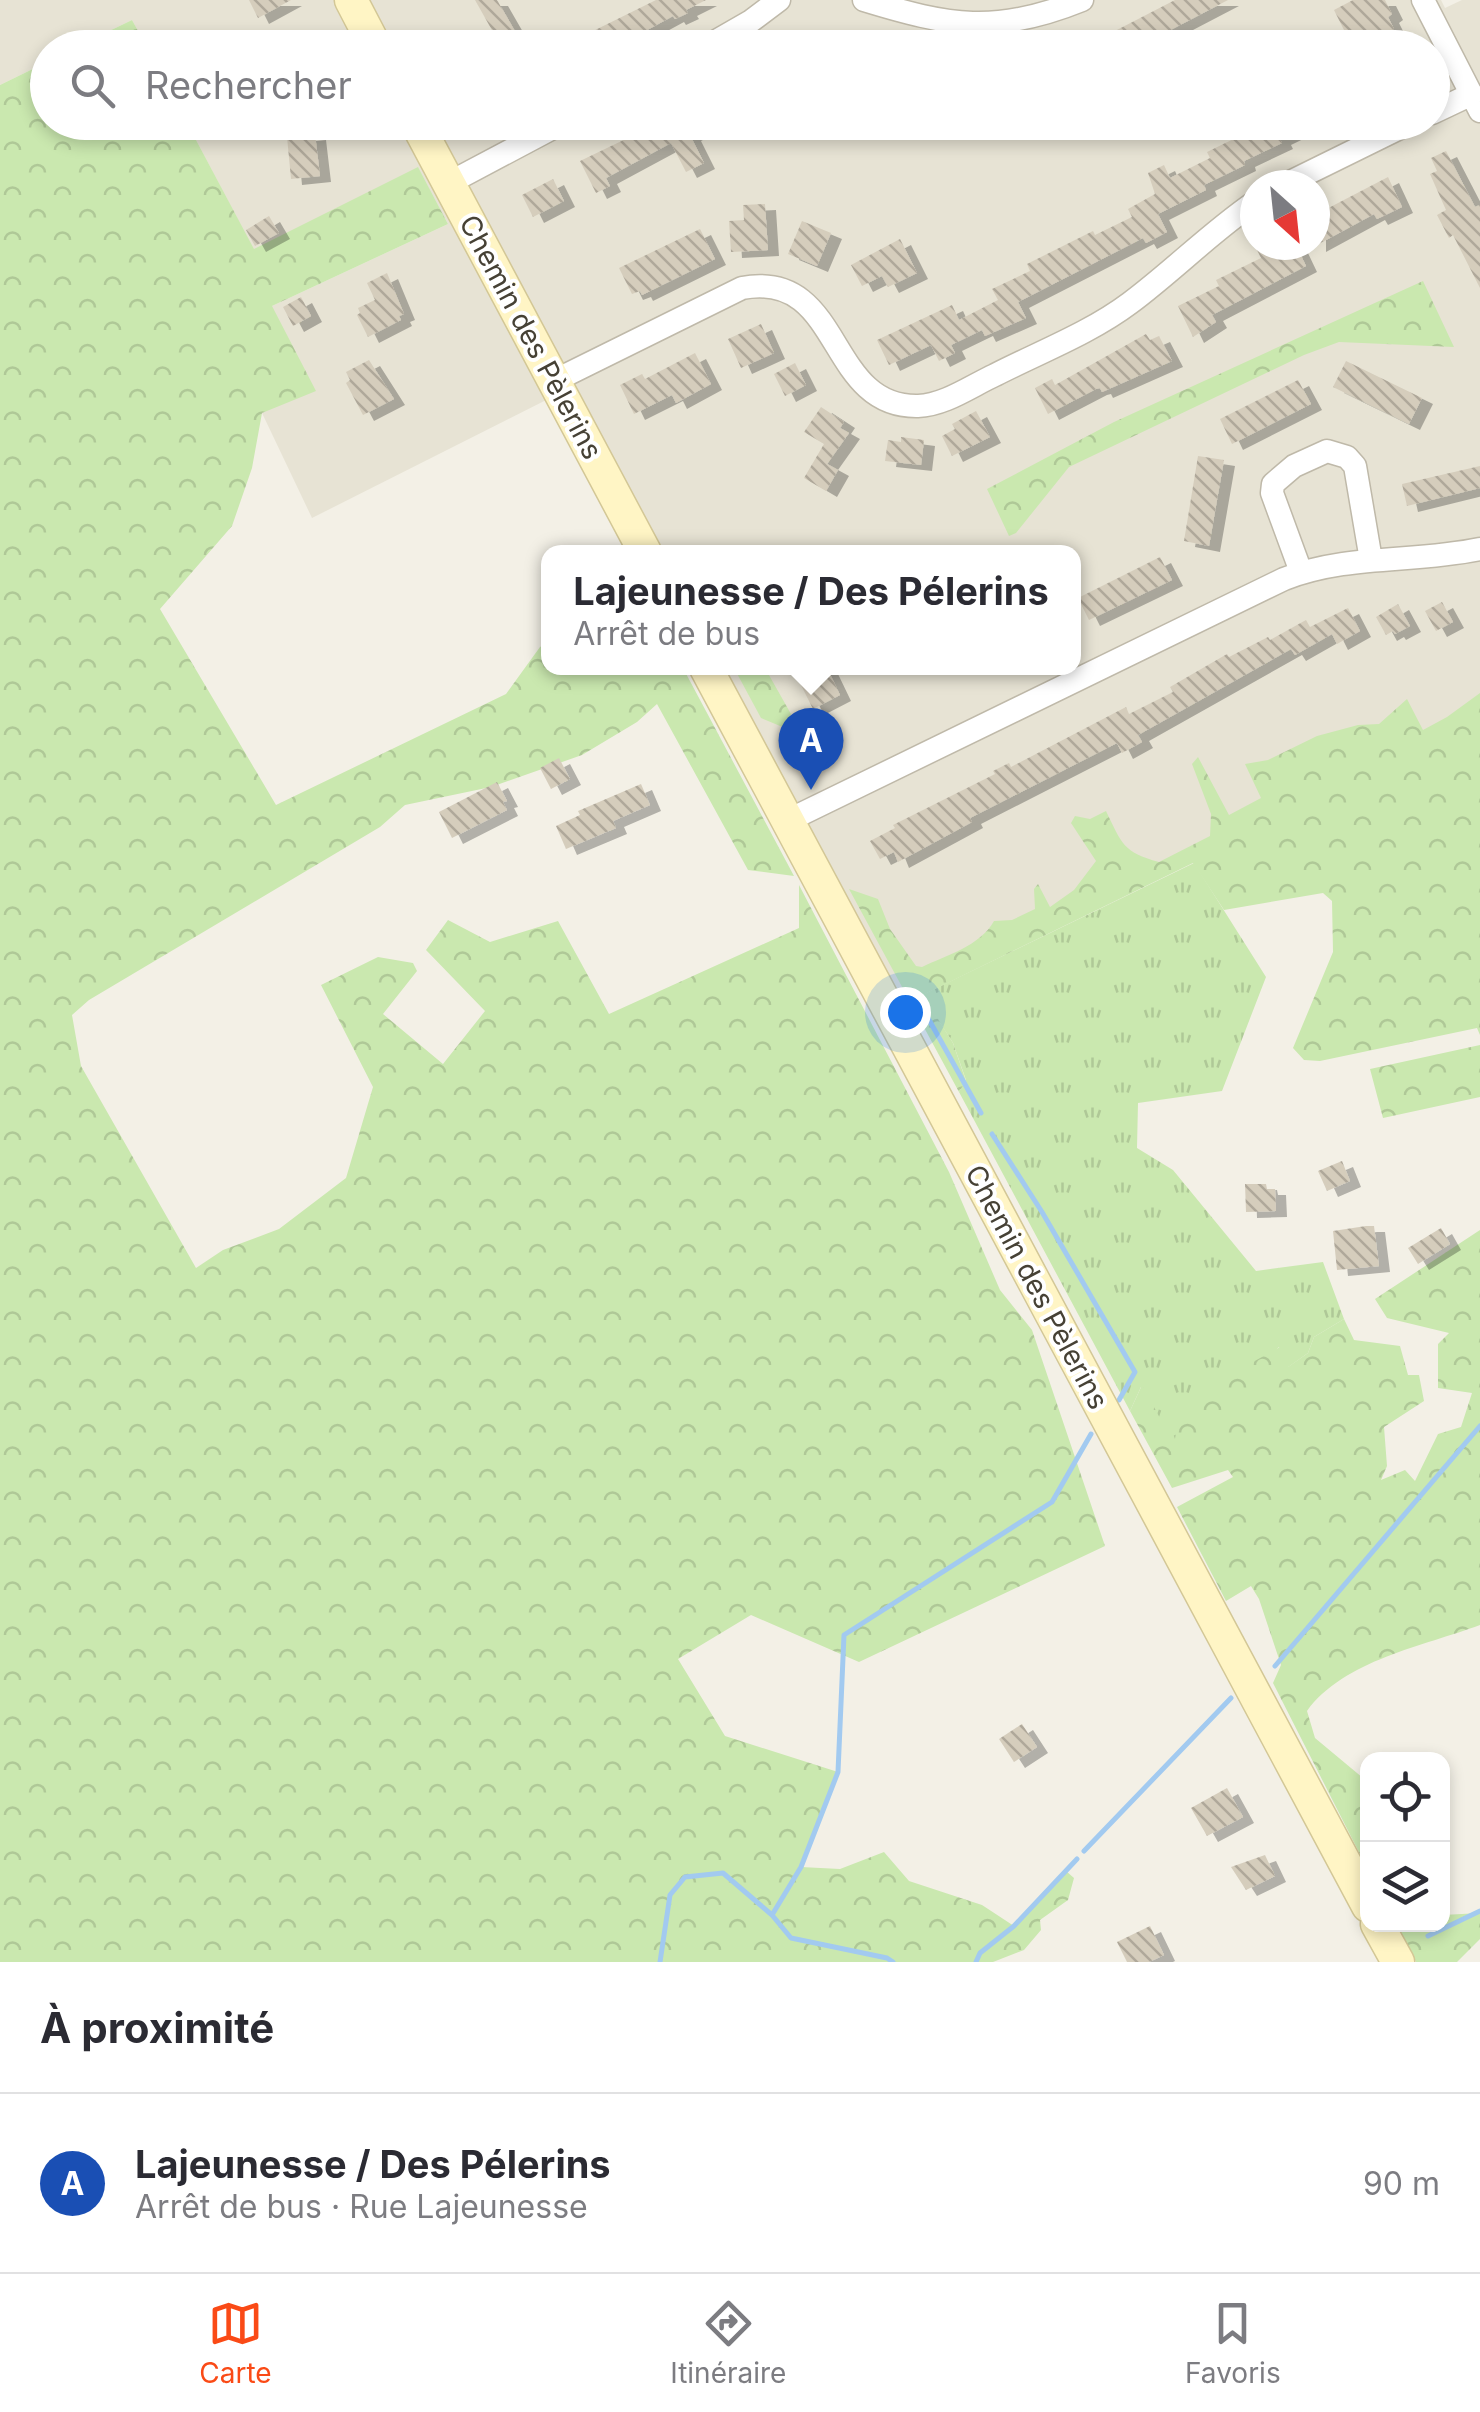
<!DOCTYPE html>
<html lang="fr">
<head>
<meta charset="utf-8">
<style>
  :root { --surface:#fff; --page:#f7f7f7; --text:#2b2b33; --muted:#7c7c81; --line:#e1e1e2; --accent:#fa4a16 }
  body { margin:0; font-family:Inter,sans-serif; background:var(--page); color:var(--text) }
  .controls { position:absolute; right:30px; bottom:30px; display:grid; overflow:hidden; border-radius:20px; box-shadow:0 5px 15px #0003 }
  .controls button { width:90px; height:90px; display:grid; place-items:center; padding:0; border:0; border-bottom:2px solid var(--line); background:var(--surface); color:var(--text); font:50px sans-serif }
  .compass { position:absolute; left:1240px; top:170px; width:90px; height:90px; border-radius:50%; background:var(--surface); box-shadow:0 5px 15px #0003; rotate:153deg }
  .you { position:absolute; left:905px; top:1012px; width:35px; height:35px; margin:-25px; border:8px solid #fff; border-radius:50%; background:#1a73e8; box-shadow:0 0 0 15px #1a73e833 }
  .badge { display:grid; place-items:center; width:65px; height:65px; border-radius:50%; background:var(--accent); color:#fff; font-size:32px; font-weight:700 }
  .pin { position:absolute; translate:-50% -82px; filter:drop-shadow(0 2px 5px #0008) }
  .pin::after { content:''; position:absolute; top:52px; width:35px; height:30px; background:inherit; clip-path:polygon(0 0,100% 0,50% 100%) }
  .popup { position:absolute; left:541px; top:545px; width:540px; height:130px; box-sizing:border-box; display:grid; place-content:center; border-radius:20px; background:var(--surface); filter:drop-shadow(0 2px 8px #0005); font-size:32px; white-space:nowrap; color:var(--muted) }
  .popup b { font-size:38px; color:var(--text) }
  .popup::after { content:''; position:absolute; left:50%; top:100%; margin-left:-20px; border:20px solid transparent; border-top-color:var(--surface) }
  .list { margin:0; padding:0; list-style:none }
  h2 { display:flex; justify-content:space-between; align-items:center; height:130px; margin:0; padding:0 40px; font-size:42px }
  h2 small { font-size:32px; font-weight:400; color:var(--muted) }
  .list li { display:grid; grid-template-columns:65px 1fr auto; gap:30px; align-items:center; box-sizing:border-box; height:180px; padding:0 40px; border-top:2px solid var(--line) }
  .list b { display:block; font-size:38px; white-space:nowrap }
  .list p { margin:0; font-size:32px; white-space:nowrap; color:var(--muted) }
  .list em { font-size:32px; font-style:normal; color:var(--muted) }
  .icon { flex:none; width:55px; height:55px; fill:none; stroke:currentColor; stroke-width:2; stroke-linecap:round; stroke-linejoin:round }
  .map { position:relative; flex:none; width:1480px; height:1962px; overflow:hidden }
  .search { position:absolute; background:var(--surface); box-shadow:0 5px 15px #0003; left:30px; right:30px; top:30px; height:110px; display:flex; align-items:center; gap:25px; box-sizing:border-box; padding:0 35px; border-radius:55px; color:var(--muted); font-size:38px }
  .sheet { height:310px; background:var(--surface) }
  nav { display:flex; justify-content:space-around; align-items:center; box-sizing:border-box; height:140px; border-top:2px solid var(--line); background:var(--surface); font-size:28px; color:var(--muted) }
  nav a { display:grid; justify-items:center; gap:5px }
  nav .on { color:var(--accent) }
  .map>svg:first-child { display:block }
  .residential { fill:#e7e3d4; fill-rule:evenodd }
  .grass { fill:url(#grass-tufts) }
  .forest { fill:url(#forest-crowns) }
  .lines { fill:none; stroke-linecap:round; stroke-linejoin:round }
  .stream { stroke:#a2caf0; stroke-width:5 }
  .building { fill:url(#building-back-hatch); filter:url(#shadow) }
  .street-casing { stroke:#bfb9a9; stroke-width:25 }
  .secondary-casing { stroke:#d3c796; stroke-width:35 }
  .street { stroke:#fff; stroke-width:22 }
  .secondary { stroke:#fff5c5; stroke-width:32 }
  .labels { text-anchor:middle; stroke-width:8; stroke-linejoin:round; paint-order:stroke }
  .street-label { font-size:28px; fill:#464135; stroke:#fff }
</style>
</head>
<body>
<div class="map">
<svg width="1480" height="1962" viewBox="0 0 1480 1962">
  <defs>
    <pattern id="grass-tufts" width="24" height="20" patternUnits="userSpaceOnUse" patternTransform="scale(2.5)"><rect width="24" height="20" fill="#cae8af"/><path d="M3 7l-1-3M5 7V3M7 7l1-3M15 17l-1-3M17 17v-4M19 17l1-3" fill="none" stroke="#afc897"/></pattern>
    <pattern id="forest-crowns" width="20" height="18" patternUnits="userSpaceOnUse" patternTransform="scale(2.5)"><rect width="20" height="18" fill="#cae8af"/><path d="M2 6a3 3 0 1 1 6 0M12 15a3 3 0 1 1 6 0" fill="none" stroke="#afc897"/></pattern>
    <pattern id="building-back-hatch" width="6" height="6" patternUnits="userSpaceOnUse" patternTransform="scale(2.5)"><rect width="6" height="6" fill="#d5cdbc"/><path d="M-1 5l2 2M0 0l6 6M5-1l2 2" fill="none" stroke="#afa89a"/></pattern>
    <filter id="shadow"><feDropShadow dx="11" dy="6" stdDeviation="0" flood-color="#0004"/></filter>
  </defs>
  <rect width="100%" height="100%" fill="#f3f0e6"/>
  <path class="residential" d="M0 0H1441L1445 8 1462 0H1480V704L901 998 723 668H1074V552H661L572 387 312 518 262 413 272 306 448 224 418 168 254 250 187 123 1432 122V48H147L132 20 76 47 48 48 47 62 0 85ZM1255 185H1315V245H1255Z"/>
  <path class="grass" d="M1194 863 1266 977 1222 1091 1138 1103 1137 1148 1173 1170 1256 1271 1323 1262 1344 1319 1314 1337 1308 1353 1287 1368 1279 1347 1174 1446 1141 1387 1130 1411 959 1092 966 1080 953 1043 922 995Z"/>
  <path class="forest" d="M132 20 147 47H76Z
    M47 62 48 122 187 123 254 249 418 167 448 224 272 306 316 391 262 413 252 468 232 526 160 609 276 805 506 694 540 647 548 642V668H683L794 876 748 870 657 704 637 722 582 755 491 787 405 805 380 827 89 1000 72 1015 81 1066 196 1268 223 1250 279 1229 346 1178 373 1087 321 985 378 957 413 963 417 971 383 1014 443 1064 485 1011 426 950 448 920 490 942 558 921 609 1014 799 928V885L949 1172 1000 1290 1032 1330 1105 1546 859 1662 751 1615 678 1659 725 1736 838 1772 801 1867 840 1869 884 1852 909 1881 982 1905 1014 1926 1066 1871 1074 1878 1068 1900 1040 1920 1041 1930 1024 1950 993 1962H0V85Z
    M1423 281 1454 347 1339 342 1304 355 1069 467 1016 533 1009 536 987 489 1114 422Z
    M734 668H765L791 714 785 728 761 718Z
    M1480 693V1035L1477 1028 1320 1061 1304 1060 1293 1048 1333 952 1332 901 1323 893 1224 910 1193 863 923 995 953 1043 966 1081 959 1092 849 889 878 899 890 929 916 966 922 967C947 955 980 946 994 921L1012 920 1035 909 1034 889 1038 884 1050 907 1074 890 1096 861 1071 823 1075 816 1090 819 1106 811C1122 844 1123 852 1159 862L1210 836 1211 814 1192 764 1198 757 1229 815 1261 798 1245 764 1268 760 1317 736 1358 725 1379 724 1407 699 1423 730 1447 717Z
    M1480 1045V1097L1383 1118 1370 1069Z
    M1480 1230V1625C1424 1646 1344 1660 1307 1711L1315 1738 1363 1778 1367 1868 1273 1683 1281 1665 1259 1599 1251 1586 1226 1601 1177 1507 1233 1477 1228 1470 1172 1488 1130 1411 1142 1385 1174 1444 1182 1401 1280 1347 1288 1367 1308 1353 1314 1337 1344 1319 1354 1340 1400 1346 1408 1375H1419L1424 1401 1384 1427 1387 1466 1381 1480 1405 1470 1415 1481 1438 1434 1461 1427 1472 1393 1438 1388V1344L1449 1333 1387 1318 1375 1299Z
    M1480 1913V1939L1457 1962H1416L1397 1925 1442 1924 1443 1915Z"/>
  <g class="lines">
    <path class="stream" d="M918 1000 981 1113
      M992 1134 1042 1212 1135 1372 1119 1400
      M1275 1666 1480 1426
      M1084 1851 1231 1698
      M772 1915 801 1867 838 1772 844 1635 1052 1502 1091 1434
      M1428 1936 1480 1911
      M660 1962 670 1895 685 1877 723 1873 772 1915 791 1938 887 1958 893 1962
      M976 1962 980 1953 1014 1926 1077 1859"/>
  </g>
  <path class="building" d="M249 0H291L258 18Z
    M475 0H497L520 40 502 48Z
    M656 0H706L686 10 688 13 675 19 673 16 614 48H586L581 37Z
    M1175 0H1228L1136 48H1082Z
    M1353 0H1385L1392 14 1388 17 1394 29 1391 31 1400 48H1353L1334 10Z
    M661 122H715L690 135 704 163 686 172 671 143 606 178 610 186 596 193 580 161Z
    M1254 122H1315L1280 139 1282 143 1244 161 1245 165 1204 185 1206 190 1158 214 1167 232 1146 243 1143 238 1018 302 1026 318 985 336 982 330 951 345 955 353 939 361 931 345 889 365 877 340 952 305 959 320 998 300 992 289 1030 271 1027 264 1093 231 1095 235 1132 217 1128 209 1155 194 1148 173 1164 165 1170 178 1210 158 1207 152 1256 128Z
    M315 134 320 176 291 179 287 137Z
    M1446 151 1475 207 1480 205V288L1453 235 1449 238 1437 215 1446 210 1430 174 1437 171 1431 158Z
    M1388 177 1402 207 1377 219 1374 214 1315 246V215Z
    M553 179 564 201 533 217 522 195Z
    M765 204 768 250 731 252 729 221 744 220 743 205Z
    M269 216 279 233 255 246 246 230Z
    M802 221 831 233 817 266 788 254Z
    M700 229 715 259 642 295 640 291 632 294 619 268Z
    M900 239 917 273 888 287 882 276 862 286 851 265Z
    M1266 245H1296L1306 266 1212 315 1216 322 1193 337 1178 306 1219 286 1216 280 1261 258 1257 250Z
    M387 273 404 314 399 316 401 320 368 337 357 315 360 313 358 308 375 300 367 283Z
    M301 297 311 316 293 326 283 307Z
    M761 324 774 353 741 368 728 339Z
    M1146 334 1150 340 1159 336 1172 361 1102 392 1100 388 1096 389 1048 414 1035 388 1052 379 1055 385Z
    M695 353 711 384 676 403 672 395 634 414 620 385 642 374 645 379Z
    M369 360 394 399 363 415 346 383 350 380 346 372Z
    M1346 361 1422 398 1409 424 1333 387Z
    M795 363 806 385 785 396 774 374Z
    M1298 380 1311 404 1232 444 1220 419Z
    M821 407 844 422 840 428 849 433 827 464 838 470 826 491 804 478 824 444 804 432Z
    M976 411 990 437 952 456 942 436 955 429 952 424Z
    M901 437 924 440 921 465 885 461 888 440 901 442Z
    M1198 456 1224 460 1209 546 1184 541Z
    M1480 466V488L1407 506 1402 484Z
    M1160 557 1172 580 1089 620 1078 598Z
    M1442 602 1453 622 1436 631 1425 611Z
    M1398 604 1410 626 1395 634 1393 631 1386 635 1376 617Z
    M1348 608 1360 631 1337 644 1332 634 1295 655 1291 649 1138 735 1142 742 1122 753 1117 743 970 818 972 822 898 862 894 852 880 859 870 841 895 828 893 825 995 774 993 771 1009 763 1011 767 1126 707 1129 714 1173 692 1170 687 1227 654 1229 657 1268 637 1270 640 1306 620 1310 627Z
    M806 668H827L840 695 813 709 795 673Z
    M559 758 570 779 551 789 540 768Z
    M497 782 507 801 503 802 507 810 452 838 439 812Z
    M641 784 650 805 613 821 616 828 566 849 556 826 580 815 578 811Z
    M1342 1161 1350 1181 1327 1191 1318 1171Z
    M1245 1184H1266L1267 1189H1275L1276 1211 1246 1212Z
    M1366 1226H1374L1379 1266 1337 1270 1333 1231Z
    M1441 1228 1450 1244 1418 1264 1408 1248Z
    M1022 1724 1037 1747 1014 1762 999 1739Z
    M1227 1788 1243 1817 1207 1836 1191 1808Z
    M1265 1855 1275 1876 1246 1890 1231 1867Z
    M1150 1926 1164 1955 1149 1962H1127L1117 1942Z"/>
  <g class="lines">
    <g class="street-casing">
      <path id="street" d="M864 0C949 26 996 35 1082 0
        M1423 0 1480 111
        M704 48 751 21 779 0
        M1432 113 1472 94
        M449 183 564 122
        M1284 185 1412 122
        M554 381 742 288C844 269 825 408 918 406 945 405 971 386 995 375 1040 352 1090 333 1130 303 1173 271 1211 232 1255 202
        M1301 572 1272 493 1273 484 1294 466 1327 451 1347 457 1355 466 1371 560
        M789 820 1284 579C1348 554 1414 563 1480 549"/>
    </g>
    <g class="secondary-casing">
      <path id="secondary" d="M351 0 376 48
        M416 122 645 552
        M706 668 1368 1906
        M1377 1924 1398 1962"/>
    </g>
    <use href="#street" class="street"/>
    <use href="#secondary" class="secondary"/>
  </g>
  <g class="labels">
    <g class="street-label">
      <text transform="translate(531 337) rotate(62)" y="10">Chemin des Pèlerins</text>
      <text transform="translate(1037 1287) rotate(62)" y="10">Chemin des Pèlerins</text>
    </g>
  </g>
</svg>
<div class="controls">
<button><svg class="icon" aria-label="locate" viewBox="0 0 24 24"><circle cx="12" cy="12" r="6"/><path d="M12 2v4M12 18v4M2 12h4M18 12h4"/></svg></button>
<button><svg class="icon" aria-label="layers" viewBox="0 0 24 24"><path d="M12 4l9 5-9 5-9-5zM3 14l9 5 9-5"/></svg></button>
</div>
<svg class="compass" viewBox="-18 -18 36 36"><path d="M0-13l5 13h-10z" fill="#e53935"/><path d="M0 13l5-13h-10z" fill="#7c7c81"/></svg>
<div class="you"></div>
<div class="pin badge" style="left:811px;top:790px;background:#1a4fb4">A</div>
<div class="popup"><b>Lajeunesse / Des Pélerins</b>Arrêt de bus</div>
<div class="search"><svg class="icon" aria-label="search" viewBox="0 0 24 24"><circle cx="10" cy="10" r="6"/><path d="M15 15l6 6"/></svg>Rechercher</div>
</div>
<section class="sheet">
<h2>À proximité<small></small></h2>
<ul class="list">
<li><span class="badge" style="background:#1a4fb4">A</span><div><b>Lajeunesse / Des Pélerins</b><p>Arrêt de bus · Rue Lajeunesse</p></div><em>90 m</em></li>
</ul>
</section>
<nav>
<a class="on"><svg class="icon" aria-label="map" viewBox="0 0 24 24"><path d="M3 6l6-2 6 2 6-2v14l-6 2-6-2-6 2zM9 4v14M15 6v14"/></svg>Carte</a>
<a><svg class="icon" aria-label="directions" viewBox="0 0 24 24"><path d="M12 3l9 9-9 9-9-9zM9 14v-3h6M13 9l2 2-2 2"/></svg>Itinéraire</a>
<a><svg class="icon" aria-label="saved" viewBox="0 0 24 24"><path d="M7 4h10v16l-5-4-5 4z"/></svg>Favoris</a>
</nav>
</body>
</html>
